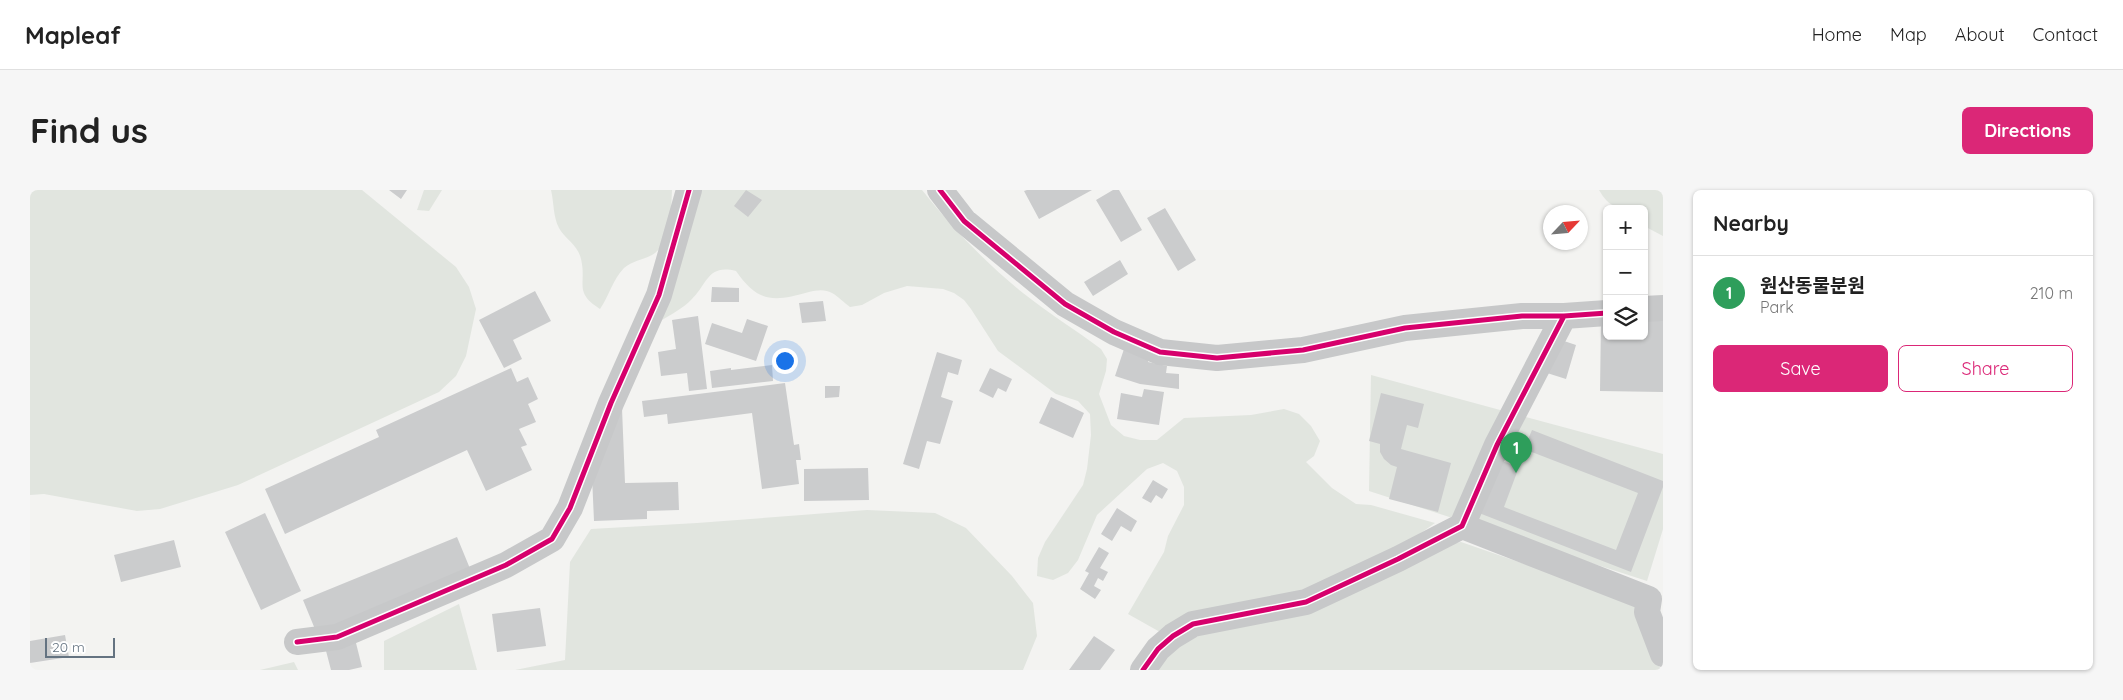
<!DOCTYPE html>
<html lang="en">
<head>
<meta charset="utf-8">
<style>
  :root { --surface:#fff; --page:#f6f6f6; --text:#222; --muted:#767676; --line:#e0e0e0; --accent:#db2777 }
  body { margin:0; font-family:Quicksand,"Noto Sans KR",sans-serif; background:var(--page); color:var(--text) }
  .controls { position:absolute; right:15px; top:15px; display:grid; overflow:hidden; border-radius:8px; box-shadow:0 1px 4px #0004 }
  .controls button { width:45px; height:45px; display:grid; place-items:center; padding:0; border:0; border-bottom:1px solid var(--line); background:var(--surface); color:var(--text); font:25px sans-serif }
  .compass { position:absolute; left:1513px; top:15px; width:45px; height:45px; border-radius:50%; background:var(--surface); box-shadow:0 1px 4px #0004; rotate:64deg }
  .scale { position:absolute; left:15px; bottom:12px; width:70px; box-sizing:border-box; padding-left:5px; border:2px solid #647381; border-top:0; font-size:14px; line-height:18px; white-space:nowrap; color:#647381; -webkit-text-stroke:4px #fff; paint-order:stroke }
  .you { position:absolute; left:754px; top:170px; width:18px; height:18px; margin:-12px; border:4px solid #fff; border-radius:50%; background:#1a73e8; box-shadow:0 0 0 8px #1a73e833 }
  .badge { display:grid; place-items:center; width:32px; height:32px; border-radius:50%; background:var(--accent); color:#fff; font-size:16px; font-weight:700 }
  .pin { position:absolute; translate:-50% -41px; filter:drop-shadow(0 1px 2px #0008) }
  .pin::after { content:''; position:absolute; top:26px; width:18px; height:15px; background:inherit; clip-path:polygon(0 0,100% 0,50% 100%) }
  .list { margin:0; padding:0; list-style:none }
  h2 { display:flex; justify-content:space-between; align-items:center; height:65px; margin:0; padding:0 20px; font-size:21px }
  h2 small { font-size:16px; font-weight:400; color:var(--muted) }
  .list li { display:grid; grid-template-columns:32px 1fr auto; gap:15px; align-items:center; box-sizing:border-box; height:75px; padding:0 20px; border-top:1px solid var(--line) }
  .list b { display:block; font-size:19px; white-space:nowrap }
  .list p { margin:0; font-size:16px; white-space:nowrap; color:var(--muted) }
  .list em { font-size:16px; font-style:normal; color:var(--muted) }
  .actions { display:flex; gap:10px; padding:15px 20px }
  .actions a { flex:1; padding:11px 0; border:1px solid var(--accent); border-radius:8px; text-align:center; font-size:18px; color:var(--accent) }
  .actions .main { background:var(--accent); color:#fff }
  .icon { flex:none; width:28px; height:28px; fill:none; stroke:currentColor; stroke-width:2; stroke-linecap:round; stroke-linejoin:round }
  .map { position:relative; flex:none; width:1633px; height:480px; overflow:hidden; border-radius:8px }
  header { display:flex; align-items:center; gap:30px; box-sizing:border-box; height:70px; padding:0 25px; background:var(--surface); border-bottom:1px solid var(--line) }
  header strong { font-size:24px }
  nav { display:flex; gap:28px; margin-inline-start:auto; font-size:18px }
  .intro { display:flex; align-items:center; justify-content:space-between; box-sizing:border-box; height:120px; padding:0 30px }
  h1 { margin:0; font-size:35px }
  .button { padding:12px 22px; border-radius:8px; background:var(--accent); color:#fff; font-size:18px; font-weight:700 }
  main { display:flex; gap:30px; padding:0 30px }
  aside { flex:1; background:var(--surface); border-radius:8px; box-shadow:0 1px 4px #0004 }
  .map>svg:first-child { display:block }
  .green { fill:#e1e5df }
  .building { fill:#cbcccd }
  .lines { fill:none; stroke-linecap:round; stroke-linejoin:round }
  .street { stroke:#c7c8c9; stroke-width:26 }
  .cycleway-casing { stroke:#fff; stroke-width:8 }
  .cycleway { stroke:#d6006c; stroke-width:5 }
</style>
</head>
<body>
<header>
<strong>Mapleaf</strong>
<nav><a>Home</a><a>Map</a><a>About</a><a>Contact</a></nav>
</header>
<div class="intro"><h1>Find us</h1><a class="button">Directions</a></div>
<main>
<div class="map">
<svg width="1633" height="480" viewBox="0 0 1633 480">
  <rect width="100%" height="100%" fill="#f3f3f1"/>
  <path class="green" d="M0 0H332L426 77 439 97 446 119 436 166 426 186 409 202 208 295 130 319 107 321 14 304 0 305Z
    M394 0H412L399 21 387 20Z
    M521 0H642C641 20 642 54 622 65 612 70 602 71 594 78 583 89 579 106 570 119 543 102 557 94 551 69 548 55 535 49 529 38 523 27 524 12 521 0Z
    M671 0H892C922 38 956 73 993 103 1018 123 1046 140 1071 159L1077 169 1076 181 1069 204 1081 235 1094 246 1110 250H1127L1154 228 1221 225 1254 219 1269 224 1281 236 1290 251 1284 266 1276 272 1302 298 1326 314 1341 315 1405 333 1367 360 1275 401 1130 442 1098 424 1134 362 1138 346 1154 315V297L1147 281 1133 273 1117 279 1067 325 1048 370 1038 383 1023 390 1007 386 1008 368 1015 352 1053 295 1057 279 1061 245 1060 224 1048 211 1026 204 968 161 941 119 934 110 924 103 913 99 877 96 854 103 832 115 820 117C814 113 808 106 802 103 795 99 787 100 779 102 744 112 728 113 706 81 677 74 678 94 661 110 653 118 642 124 632 130Z
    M1569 0H1633V46L1614 36V19C1592 19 1581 21 1569 0Z
    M1341 185 1633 264V339L1617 391 1339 301Z
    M837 320 905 323 936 338 982 386 1003 413 1007 446 993 480H485L535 470 540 372 561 339 667 333Z
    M1431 352 1605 412 1621 460 1631 480H1120L1138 457 1419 354Z
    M429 414 447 480H354V451Z
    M264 472 268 480H230Z"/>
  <path class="building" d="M359 0H377L371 9Z
    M716 0 732 10 718 27 704 16Z
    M997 0H1062L1009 29 994 1Z
    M1083 0H1089L1112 40 1091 52 1066 10Z
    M1135 18 1166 70 1148 81 1117 28Z
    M1090 70 1098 84 1063 106 1054 92Z
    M682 97 709 98V112H681Z
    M505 101 521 131 483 150 492 169 474 178 449 130Z
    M793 111 796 131 772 133 769 113Z
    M668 126 677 199 659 201 657 183 631 186 628 162 646 159 642 130Z
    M717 129 738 136 726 171 675 154 682 133 712 143Z
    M1571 130H1577V146H1614V130H1633V202L1570 201Z
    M1528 149 1546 155 1536 189 1517 183Z
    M1094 159 1119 167 1118 172 1137 176 1136 183 1149 184V199L1110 194 1085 186Z
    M907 162 932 170 928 185 918 182 911 207 923 211 910 254 897 251 889 279 873 274Z
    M742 175 743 191 682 198 680 181 701 178V180Z
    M481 178 487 192 498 187 508 209 498 214 506 232 489 239 497 255 491 257 502 280 456 301 437 260 255 344 235 299 349 247 346 240Z
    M960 178 982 189 976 202 968 198 963 208 949 201Z
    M755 193 764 255 769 254 771 270H766L769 294 732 299 722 223 638 234 637 224 614 227 612 211Z
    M795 196H810L809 207 795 208Z
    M1114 199 1134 202 1129 235 1087 229 1091 203 1112 207Z
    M1351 203 1394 214 1388 238 1377 235 1371 259 1421 273 1408 322 1359 309 1367 277 1361 275 1354 269 1350 262V254L1339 251Z
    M1021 207 1054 223 1043 248 1009 233Z
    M592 218 595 293 648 292 649 320 617 321V329L564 331 562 286Z
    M1502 240 1633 291V297L1601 382 1449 323 1469 270 1489 277 1474 317 1586 360 1608 303 1494 259Z
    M838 278 839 310 774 311V279Z
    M1123 290 1138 299 1132 309 1126 305 1121 313 1112 308Z
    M1087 318 1107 331 1101 342 1091 336 1082 351 1071 344Z
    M235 323 271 401 231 420 195 342Z
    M427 347 441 381 287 444 273 410Z
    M144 350 151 377 91 392 84 365Z
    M1069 357 1079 363 1070 378 1078 382 1073 391 1068 388 1064 396 1071 400 1065 409 1050 399 1059 383 1055 381Z
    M510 418 516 456 467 462 462 424Z
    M35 445 39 467 0 473V451Z
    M1064 446 1085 460 1070 480H1039Z
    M325 449 332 477 319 480H301L295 457Z"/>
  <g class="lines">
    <path class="street" d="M910 0 934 31 1035 114 1084 142 1130 162 1187 168 1273 160 1375 138 1492 126H1534L1577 123
      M1614 119 1633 118
      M1432 336 1619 409 1617 422 1633 464
      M267 452 307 447 476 375 522 349 540 318 581 213 629 105 659 0
      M1113 480 1128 459 1143 446 1163 434 1276 412 1368 369 1432 336 1467 255 1534 126"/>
    <g class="cycleway-casing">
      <path id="cycleway" d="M910 0 934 31 1035 114 1084 142 1130 162 1187 168 1273 160 1375 138 1492 126H1534L1577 123
        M267 452 307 447 476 375 522 349 540 318 581 213 629 105 659 0
        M1113 480 1128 459 1143 446 1163 434 1276 412 1368 369 1432 336 1467 255 1534 126"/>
    </g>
    <use href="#cycleway" class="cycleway"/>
  </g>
</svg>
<div class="controls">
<button>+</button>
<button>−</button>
<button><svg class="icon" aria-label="layers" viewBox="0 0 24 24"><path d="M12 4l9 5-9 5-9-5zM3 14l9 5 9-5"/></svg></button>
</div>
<svg class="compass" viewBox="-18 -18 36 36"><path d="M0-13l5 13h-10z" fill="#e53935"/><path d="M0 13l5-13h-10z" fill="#767676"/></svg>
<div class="scale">20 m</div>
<div class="you"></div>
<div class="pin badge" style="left:1486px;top:283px;background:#2e9e5b">1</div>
</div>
<aside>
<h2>Nearby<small></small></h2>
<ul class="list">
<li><span class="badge" style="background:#2e9e5b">1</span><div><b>원산동물분원</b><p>Park</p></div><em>210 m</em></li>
</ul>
<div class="actions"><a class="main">Save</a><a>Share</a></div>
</aside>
</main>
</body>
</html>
